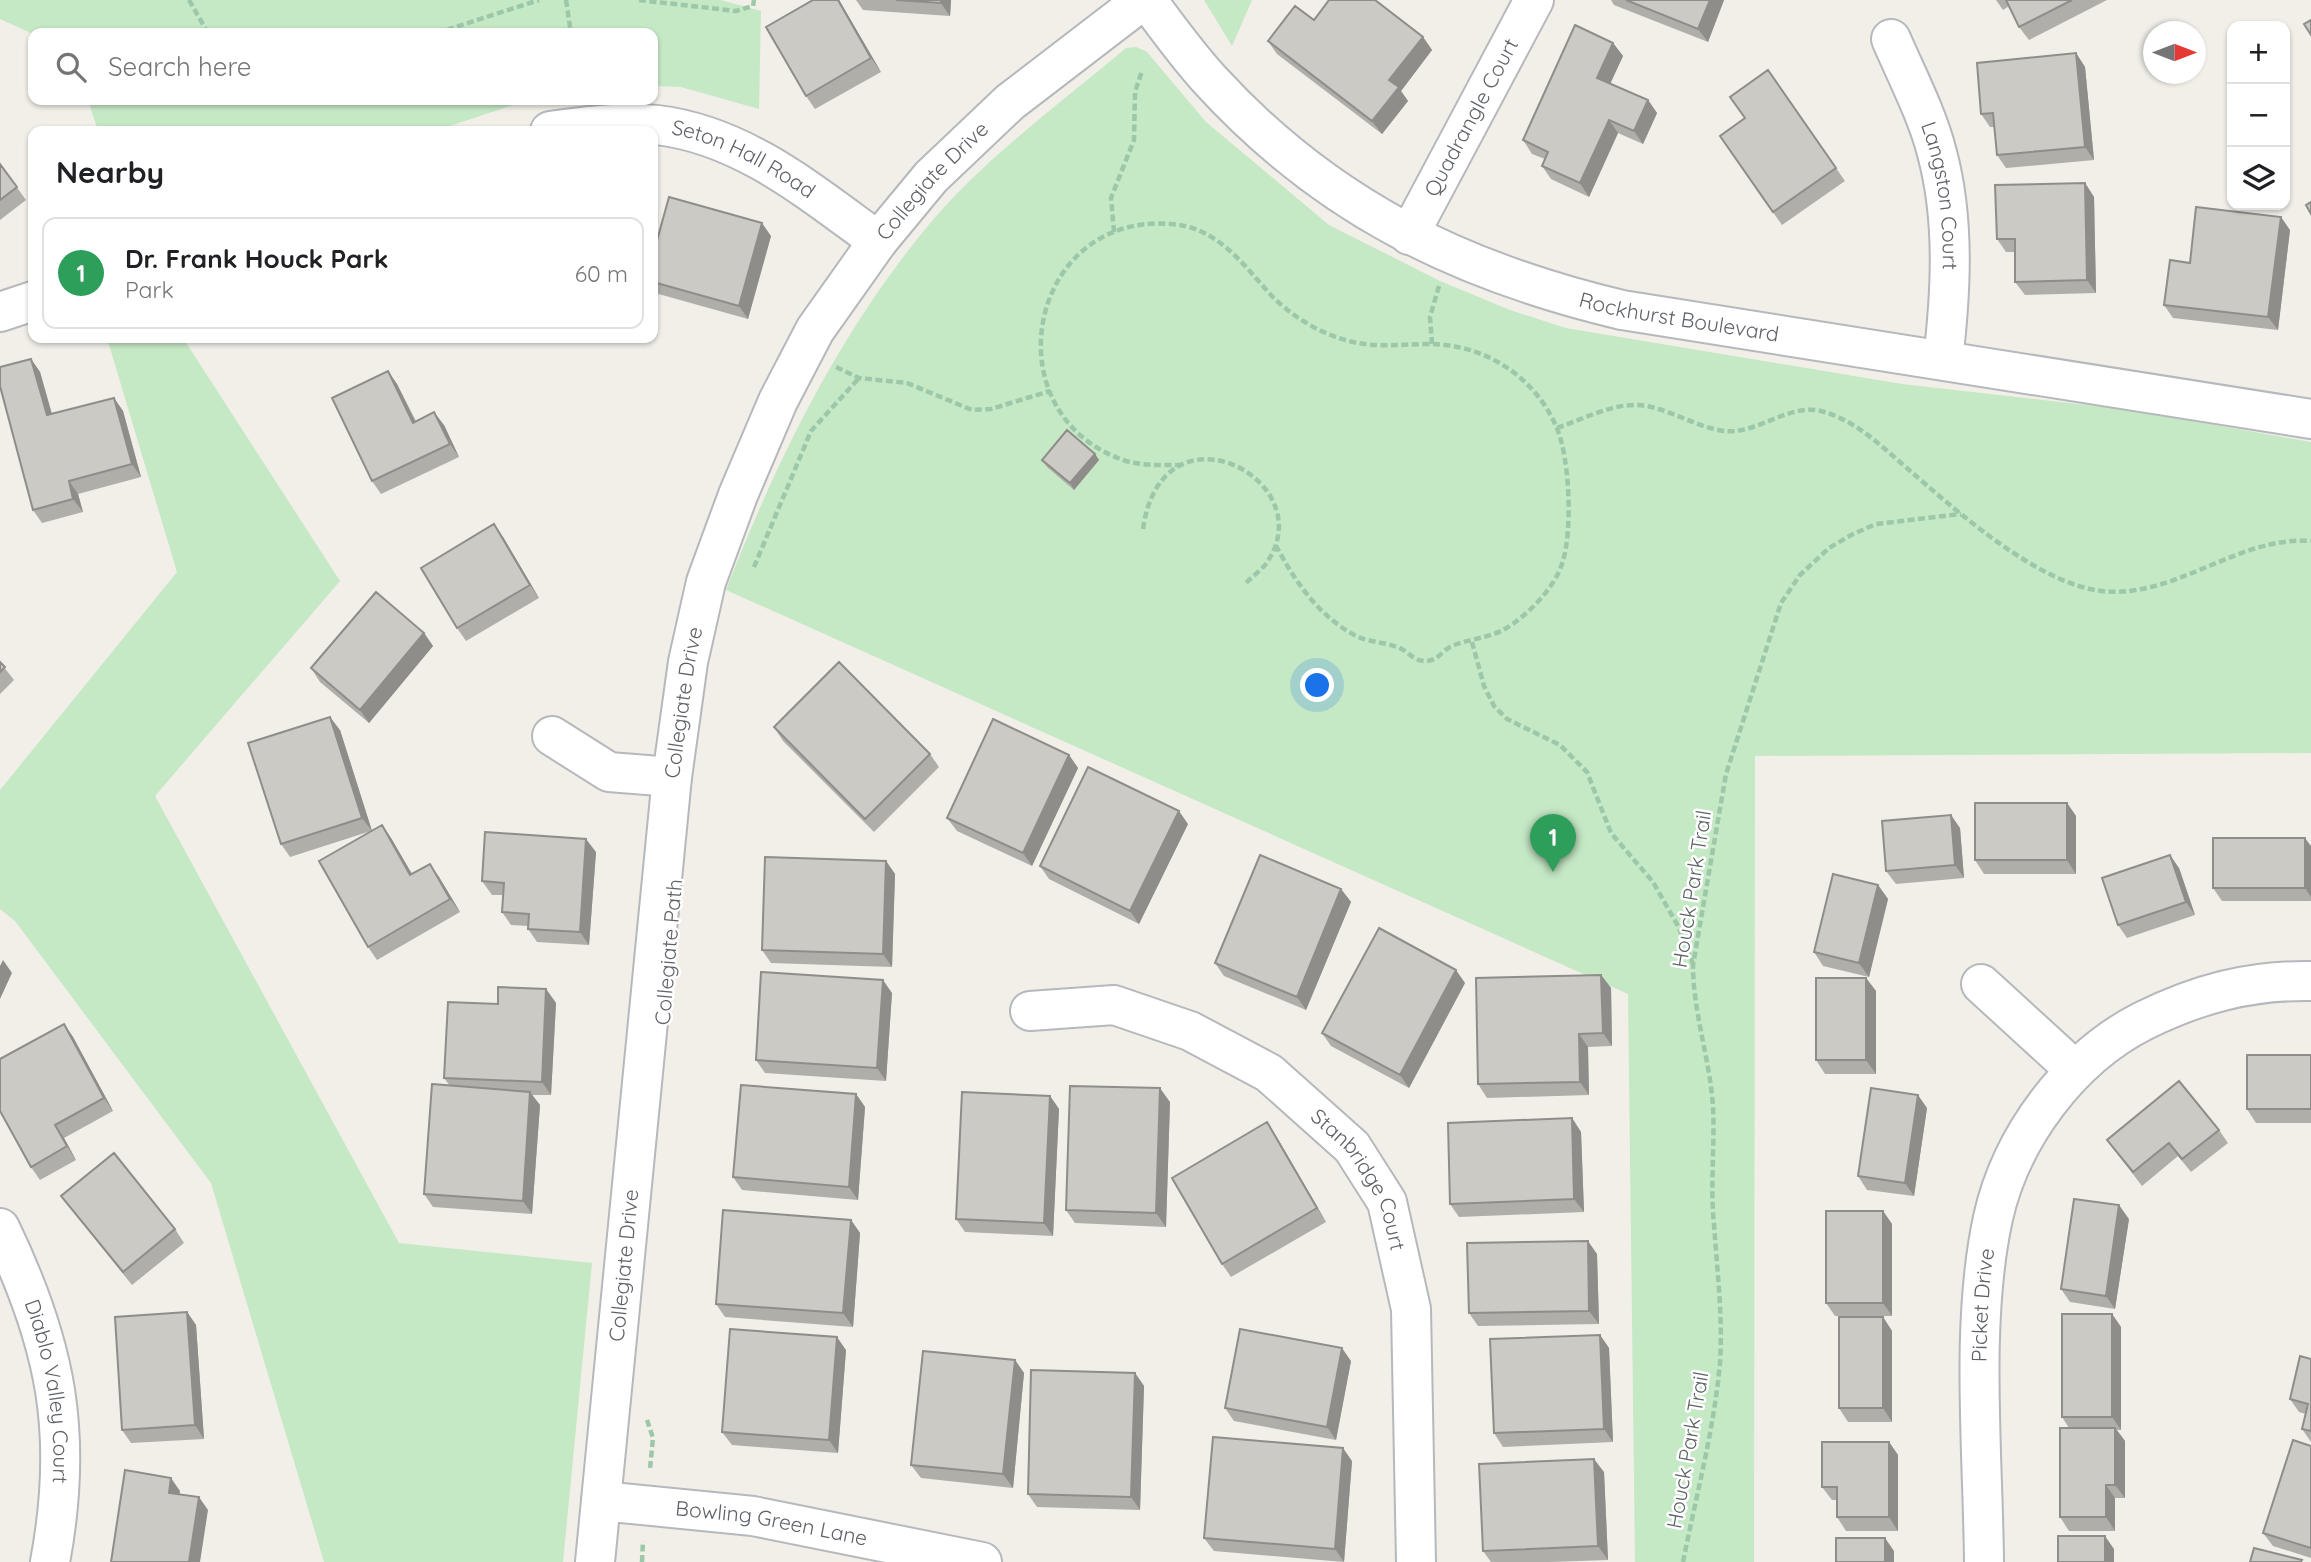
<!DOCTYPE html>
<html lang="en">
<head>
<meta charset="utf-8">
<style>
  :root { --surface:#fff; --page:#f2f2f2; --text:#202124; --muted:#757577; --line:#e0e0e0; --accent:#ea580c }
  body { margin:0; font-family:Quicksand,sans-serif; background:var(--page); color:var(--text) }
  .controls { position:absolute; right:21px; top:21px; display:grid; overflow:hidden; border-radius:14px; box-shadow:0 2px 5px #0004 }
  .controls button { width:63px; height:63px; display:grid; place-items:center; padding:0; border:0; border-bottom:2px solid var(--line); background:var(--surface); color:var(--text); font:35px sans-serif }
  .compass { position:absolute; left:2143px; top:21px; width:63px; height:63px; border-radius:50%; background:var(--surface); box-shadow:0 2px 5px #0004; rotate:90deg }
  .you { position:absolute; left:1318px; top:686px; width:24px; height:24px; margin:-18px; border:5px solid #fff; border-radius:50%; background:#1a73e8; box-shadow:0 0 0 10px #1a73e833 }
  .badge { display:grid; place-items:center; width:46px; height:46px; border-radius:50%; background:var(--accent); color:#fff; font-size:23px; font-weight:700 }
  .pin { position:absolute; translate:-50% -58px; filter:drop-shadow(0 2px 4px #0008) }
  .pin::after { content:''; position:absolute; top:37px; width:24px; height:21px; background:inherit; clip-path:polygon(0 0,100% 0,50% 100%) }
  .list { margin:0; padding:0; list-style:none }
  h2 { display:flex; justify-content:space-between; align-items:center; height:91px; margin:0; padding:0 28px; font-size:30px }
  h2 small { font-size:23px; font-weight:400; color:var(--muted) }
  .list li { display:grid; grid-template-columns:46px 1fr auto; gap:21px; align-items:center; box-sizing:border-box; height:112px; margin:0 14px 14px; padding:0 14px; border:2px solid var(--line); border-radius:14px }
  .list b { display:block; font-size:26px; white-space:nowrap }
  .list p { margin:0; font-size:23px; white-space:nowrap; color:var(--muted) }
  .list em { font-size:23px; font-style:normal; color:var(--muted) }
  .icon { flex:none; width:38px; height:38px; fill:none; stroke:currentColor; stroke-width:2; stroke-linecap:round; stroke-linejoin:round }
  .map { position:relative; flex:none; width:2311px; height:1562px; overflow:hidden }
  .search { position:absolute; background:var(--surface); box-shadow:0 2px 5px #0004; left:28px; top:28px; width:630px; height:77px; display:flex; align-items:center; gap:18px; box-sizing:border-box; padding:0 24px; border-radius:14px; color:var(--muted); font-size:26px }
  .panel { position:absolute; background:var(--surface); box-shadow:0 2px 5px #0004; left:28px; top:126px; width:630px; height:217px; border-radius:14px }
  .map>svg:first-child { display:block }
  .green { fill:#c5e8c5 }
  .lines { fill:none; stroke-linecap:round; stroke-linejoin:round }
  .minor-casing { stroke:#b5b8bc; stroke-width:42 }
  .path { stroke:#9cc7a9; stroke-width:4.5; stroke-dasharray:7 3.5; stroke-linecap:butt }
  .minor { stroke:#fff; stroke-width:38 }
  .wall { fill:#afaea9 }
  .shaded-wall { fill:#8f8d8a }
  .building { fill:#cccac5; stroke:#8f8d8a; stroke-width:2 }
  .labels { text-anchor:middle; stroke-width:5; stroke-linejoin:round; paint-order:stroke }
  .street-label { font-size:21px; fill:#5f6368; stroke:#fff }
</style>
</head>
<body>
<div class="map">
<svg width="2311" height="1562" viewBox="0 0 2311 1562">
  <rect width="100%" height="100%" fill="#f1efe8"/>
  <path class="green" d="M0 0H721L761 11 759 109 681 87 653 86V33L33 34 0 19Z
    M1204 0H1252L1232 46Z
    M1136 47 1147 52 1206 122 1329 225 1440 281 1510 310 1566 328 1902 384 2131 410 2311 442V753L1755 756 1754 1562H1635L1628 994 726 590C775 464 836 339 922 233 979 162 1056 107 1126 48Z
    M88 100H528L435 131H98Z
    M107 338H183L340 581 155 796 399 1243 592 1263 563 1562H324L211 1183 15 921 0 909V790L177 572Z"/>
  <g class="lines">
    <g class="minor-casing">
      <g id="minor">
        <path id="s1" d="M1147 0C1167 27 1187 55 1210 80 1325 206 1458 271 1622 310L2311 419"/>
        <path id="s2" d="M1891 39C1907 76 1927 114 1937 153 1955 220 1951 292 1943 360"/>
        <path id="s3" d="M550 131C585 126 622 121 657 125 743 135 810 192 878 241"/>
        <path id="s4" d="M1409 235 1534 0"/>
        <path d="M0 312 33 301"/>
        <path d="M552 736 609 772 672 777"/>
        <path d="M1981 984 2075 1070"/>
        <path id="s5" d="M1030 1011 1114 1005 1190 1031 1269 1073 1352 1147 1387 1202 1411 1309 1416 1562"/>
        <path id="s6" d="M0 1228C56 1344 74 1434 50 1562"/>
        <path id="s7" d="M601 1501 753 1516 982 1562"/>
        <path id="s8" d="M595 1562 672 777 688 662 706 582 738 495 778 401 815 330 878 241 931 177 1010 102 1143 0"/>
        <path id="s9" d="M1984 1562C1983 1453 1970 1323 1993 1218 2011 1137 2070 1058 2143 1021 2198 994 2249 980 2311 981"/>
      </g>
    </g>
    <path class="path" d="M189 0 208 33
      M566 0 571 33
      M639 0 736 11 753 6 754 0
      M437 33 539 0
      M1114 232 1111 198 1134 140 1135 92 1142 71
      M1432 344 1430 317 1439 286
      M836 367 859 378 907 383 972 410 991 409 1050 391
      M1557 428C1583 419 1611 404 1638 405 1668 407 1694 427 1724 431 1756 435 1789 403 1821 411 1857 421 1881 446 1908 469 1954 509 2023 570 2082 587 2165 611 2231 535 2311 541
      M1182 465C1163 465 1144 466 1126 461 989 416 1027 212 1171 224 1217 227 1242 263 1270 294 1292 317 1322 335 1353 342 1379 348 1403 344 1429 344 1484 344 1534 376 1556 426 1570 457 1573 532 1562 564 1554 589 1526 617 1503 630 1486 639 1466 639 1450 647 1441 652 1438 660 1427 661 1413 662 1408 650 1397 647 1384 642 1368 642 1356 636 1317 615 1295 581 1275 544
      M1143 529C1162 394 1327 482 1265 565 1260 571 1252 577 1246 583
      M754 567 811 431 859 378
      M1472 642 1484 686 1494 706 1507 719 1560 745 1587 772 1611 833 1653 882 1678 926 1693 964
      M647 1420 653 1438 650 1469
      M642 1562 643 1541
      M1683 1562C1696 1496 1714 1430 1720 1363 1723 1316 1717 1270 1714 1224 1710 1185 1715 1146 1713 1107 1710 1059 1693 1013 1693 965L1726 774 1781 603 1800 575 1829 548 1853 534 1876 524 1961 514"/>
    <use href="#minor" class="minor"/>
  </g>
  <path class="wall" d="M813 0H839L881 72 815 109 806 96Z
    M856 0H951L950 16 863 10Z
    M1611 0H1724L1708 42 1614 5Z
    M1996 0H2107L2029 40 2019 27 2009 6 2003 10Z
    M1314 20 1423 37 1432 50 1401 91 1408 101 1382 134 1277 54 1268 41Z
    M1613 43 1623 56 1610 83 1648 100 1657 113 1643 144 1618 133 1589 197 1551 179 1542 166 1545 159 1532 154 1523 140Z
    M2076 53 2085 67 2094 160 2006 168 1997 155 1994 127H1990L1981 114Z
    M1768 70 1845 181 1782 225 1720 136 1745 118Z
    M0 164 26 200 0 220Z
    M2085 183 2094 197 2096 293 2025 295 2015 282V252H2006L1997 239Z
    M2290 230 2278 330 2173 318 2164 305 2190 263Z
    M771 236 748 319 655 293 653 290V255Z
    M31 359 40 372 52 414 114 398 123 411 141 477 78 494 83 512 42 523 33 510Z
    M388 371 397 384 416 421 444 425 459 457 381 494 372 481Z
    M1095 454 1099 460 1074 490 1047 467 1042 460Z
    M503 537 539 598 466 641 457 628Z
    M424 633 433 646 369 723 320 682 311 668Z
    M0 662 14 680 0 694Z
    M774 727 930 754 939 767 874 832 783 741Z
    M340 730 372 831 382 825 391 838 412 874 439 877 460 912 377 960 368 947 371 831 290 857 281 844Z
    M1069 755 1078 768 1032 866 957 831 947 818Z
    M2067 803 2076 816V874H1984L1975 860Z
    M1188 824 1139 924 1049 879 1040 866Z
    M1960 828 1964 878 1896 884 1886 871Z
    M2311 846V901H2222L2213 888Z
    M596 852 589 945 537 942 528 929V926L511 925 502 912 503 895H492L482 881Z
    M886 861 895 874 892 967 771 963 762 950Z
    M2179 868 2195 915 2127 938 2118 925Z
    M1878 885 1888 899 1869 977 1823 966 1814 952Z
    M1341 889 1351 902 1306 1010 1224 976 1215 963Z
    M1601 975 1611 988 1612 1046 1588 1047 1589 1095 1487 1098 1478 1084Z
    M1866 978 1876 991V1074H1825L1816 1060Z
    M1465 983 1409 1088 1331 1046 1322 1033Z
    M546 989 556 1003 551 1095H532L540 1105 532 1214 433 1207 424 1194 450 1086 444 1078 498 1004Z
    M892 993 886 1081 765 1073 756 1060Z
    M64 1024 73 1037 113 1111 64 1138 76 1160 40 1180 31 1167Z
    M2311 1055V1123H2256L2247 1109Z
    M856 1094 865 1107 858 1200 742 1190 733 1177Z
    M1050 1096 1059 1109 1053 1236 965 1232 956 1219Z
    M1170 1102 1166 1227 1075 1223 1066 1210Z
    M1927 1108 1914 1196 1867 1190 1858 1176Z
    M1572 1118 1581 1132 1584 1212 1459 1217 1450 1204Z
    M1267 1122 1276 1136 1326 1222 1231 1277 1222 1264Z
    M2219 1130 2228 1143 2191 1172 2178 1156 2142 1186 2107 1140Z
    M61 1196 175 1229 184 1243 132 1285 71 1209Z
    M1883 1211 1892 1224V1316H1835L1826 1303Z
    M2129 1219 2115 1309 2070 1302 2061 1289Z
    M851 1220 860 1233 853 1327 725 1317 716 1304Z
    M1597 1254 1599 1324 1478 1326 1469 1313Z
    M187 1312 196 1325 204 1439 131 1443 122 1430Z
    M2112 1314 2121 1327V1430H2117L2125 1441V1498H2115V1531H2069L2060 1517 2069 1428 2062 1417Z
    M1883 1317 1892 1331V1422H1848L1839 1408Z
    M1600 1335 1609 1348 1613 1442 1503 1447 1494 1433Z
    M846 1350 838 1453 732 1445 722 1432Z
    M2311 1359V1442L2302 1429 2306 1414 2299 1412 2290 1399Z
    M1015 1360 1024 1373 1013 1488 921 1478 911 1465Z
    M1351 1361 1336 1440 1234 1421 1225 1408Z
    M1135 1373 1144 1386 1140 1510 1037 1507 1028 1494Z
    M1889 1442 1898 1455V1531H1846L1837 1517V1500H1832L1822 1487Z
    M2311 1446V1558L2273 1546 2263 1533Z
    M1352 1461 1344 1562 1214 1551 1204 1538Z
    M1604 1472 1608 1560 1550 1562H1491L1483 1551Z"/>
  <path class="shaded-wall" d="M838 0H839L881 72 871 58Z
    M941 0H951L950 16 941 3Z
    M1710 0H1724L1708 42 1698 29Z
    M1423 37 1432 50 1401 91 1408 101 1382 134 1372 121 1389 80Z
    M1613 43 1623 56 1607 91 1597 78Z
    M2076 53 2085 67 2094 160 2085 147Z
    M1648 100 1657 113 1643 144 1634 131Z
    M1609 120 1618 133 1589 197 1580 183Z
    M2085 183 2094 197 2096 293 2087 280Z
    M2281 217 2290 230 2278 330 2268 317Z
    M762 223 771 236 748 319 739 306Z
    M31 359 40 372 56 429 47 415Z
    M388 371 397 384 422 436 413 423Z
    M114 398 123 411 141 477 132 464Z
    M434 412 444 425 459 457 450 444Z
    M1095 454 1099 460 1074 490 1070 483Z
    M69 481 78 494 83 512 73 499Z
    M494 524 503 537 539 598 530 585Z
    M424 633 433 646 369 723 360 710Z
    M330 717 340 730 372 831 362 818Z
    M1069 755 1078 768 1032 866 1023 853Z
    M2067 803 2076 816V874L2067 860Z
    M1179 811 1188 824 1139 924 1130 911Z
    M1951 815 1960 828 1964 878 1955 865Z
    M382 825 391 838 420 888 410 875Z
    M2305 838 2311 846V897L2305 888Z
    M586 839 596 852 589 945 580 932Z
    M2170 855 2179 868 2195 915 2186 902Z
    M886 861 895 874 892 967 883 954Z
    M430 864 439 877 460 912 450 899Z
    M1878 885 1888 899 1869 977 1859 963Z
    M1341 889 1351 902 1306 1010 1297 997Z
    M3 960 12 973 0 999V966Z
    M1456 970 1465 983 1409 1088 1400 1075Z
    M1601 975 1611 988 1612 1046 1603 1033Z
    M1866 978 1876 991V1074L1866 1060Z
    M883 980 892 993 886 1081 877 1068Z
    M546 989 556 1003 551 1095 542 1082Z
    M64 1024 73 1037 113 1111 104 1098Z
    M1579 1034 1588 1047 1589 1095 1580 1082Z
    M1160 1088 1170 1102 1166 1227 1156 1213Z
    M530 1092 540 1105 532 1214 523 1201Z
    M856 1094 865 1107 858 1200 849 1187Z
    M1918 1095 1927 1108 1914 1196 1905 1183Z
    M1050 1096 1059 1109 1053 1236 1044 1223Z
    M1572 1118 1581 1132 1584 1212 1574 1199Z
    M1267 1122 1276 1136 1326 1222 1317 1208Z
    M55 1125 64 1138 76 1160 67 1146Z
    M2119 1205 2129 1219 2115 1309 2106 1296Z
    M1883 1211 1892 1224V1316L1883 1303Z
    M851 1220 860 1233 853 1327 843 1313Z
    M1588 1241 1597 1254 1599 1324 1589 1311Z
    M187 1312 196 1325 204 1439 195 1425Z
    M2112 1314 2121 1327V1430L2112 1417Z
    M1883 1317 1892 1331V1422L1883 1408Z
    M1600 1335 1609 1348 1613 1442 1604 1429Z
    M837 1337 846 1350 838 1453 829 1440Z
    M1342 1348 1351 1361 1336 1440 1327 1427Z
    M1015 1360 1024 1373 1013 1488 1003 1474Z
    M1135 1373 1144 1386 1140 1510 1131 1497Z
    M2115 1428 2125 1441V1498L2115 1485Z
    M1889 1442 1898 1455V1531L1889 1517Z
    M1343 1448 1352 1461 1344 1562 1335 1549Z
    M1594 1459 1604 1472 1608 1560 1598 1546Z
    M171 1478 180 1491 178 1506 169 1493Z
    M2106 1485 2115 1498V1531L2106 1517Z
    M199 1497 208 1510 200 1562H189Z
    M2105 1536 2114 1549V1562H2105Z
    M1885 1538 1894 1551V1562H1885Z"/>
  <path class="building" d="M813 0H838L871 58 806 96 766 27Z
    M896 0H941V3Z
    M1329 0H1375L1423 37 1389 80 1399 87 1372 121 1268 41 1295 6 1314 20Z
    M1626 0H1710L1698 29Z
    M2006 0H2072L2019 27Z
    M2311 20V35L2304 24Z
    M1575 25 1613 43 1597 78 1648 100 1634 131 1609 120 1580 183 1542 166 1548 152 1523 140Z
    M2076 53 2085 147 1997 155 1993 113 1981 114 1977 63Z
    M1768 70 1836 168 1773 212 1720 136 1745 118 1730 97Z
    M0 164 17 187 0 200Z
    M2085 183 2087 280 2015 282V239H1997L1995 185Z
    M669 197 762 223 739 306 653 282V255Z
    M2311 202V214L2306 205Z
    M2196 207 2281 217 2268 317 2164 305 2170 260 2190 263Z
    M31 359 47 415 114 398 132 464 69 481 73 499 33 510 0 386V367Z
    M388 371 413 423 434 412 450 444 372 481 332 398Z
    M1067 430 1095 454 1070 483 1042 460Z
    M494 524 530 585 457 628 421 568Z
    M376 592 424 633 360 710 311 668Z
    M0 662 5 667 0 672Z
    M839 662 930 754 865 819 774 727Z
    M330 717 362 818 281 844 248 743Z
    M993 719 1069 755 1023 853 947 818Z
    M1088 767 1179 811 1130 911 1040 866Z
    M1975 803H2067V860H1975Z
    M1951 815 1955 865 1886 871 1882 821Z
    M382 825 410 875 430 864 450 899 368 947 319 861Z
    M485 832 586 839 580 932 528 929 529 914 502 912 504 883 482 881Z
    M2213 838H2305V888H2213Z
    M1260 855 1341 889 1297 997 1215 963Z
    M2170 855 2186 902 2118 925 2102 878Z
    M765 857 886 861 883 954 762 950Z
    M1833 874 1878 885 1859 963 1814 952Z
    M1379 928 1456 970 1400 1075 1322 1033Z
    M761 972 883 980 877 1068 756 1060Z
    M1601 975 1603 1033 1579 1034 1580 1082 1478 1084 1476 978Z
    M1816 978H1866V1060H1816Z
    M498 987 546 989 542 1082 444 1078 448 1002 498 1004Z
    M64 1024 104 1098 55 1125 67 1146 31 1167 0 1111V1059Z
    M2247 1055H2311V1109H2247Z
    M2179 1081 2219 1130 2182 1159 2169 1143 2133 1172 2107 1140Z
    M432 1084 530 1092 523 1201 424 1194Z
    M741 1085 856 1094 849 1187 733 1177Z
    M1070 1086 1160 1088 1156 1213 1066 1210Z
    M1871 1088 1918 1095 1905 1183 1858 1176Z
    M962 1092 1050 1096 1044 1223 956 1219Z
    M1572 1118 1574 1199 1450 1204 1448 1123Z
    M1267 1122 1317 1208 1222 1264 1172 1178Z
    M114 1153 175 1229 123 1272 61 1196Z
    M2074 1199 2119 1205 2106 1296 2061 1289Z
    M723 1210 851 1220 843 1313 716 1304Z
    M1826 1211H1883V1303H1826Z
    M1588 1241 1589 1311 1469 1313 1467 1243Z
    M187 1312 195 1425 122 1430 115 1317Z
    M2062 1314H2112V1417H2062Z
    M1839 1317H1883V1408H1839Z
    M730 1329 837 1337 829 1440 722 1432Z
    M1240 1329 1342 1348 1327 1427 1225 1408Z
    M1600 1335 1604 1429 1494 1433 1490 1339Z
    M923 1351 1015 1360 1003 1474 911 1465Z
    M2300 1356 2311 1359V1431L2302 1429 2308 1404 2290 1399Z
    M1031 1370 1135 1373 1131 1497 1028 1494Z
    M2060 1428H2115V1485H2106V1517H2060Z
    M1213 1437 1343 1448 1335 1549 1204 1538Z
    M2293 1440 2311 1446V1548L2263 1533Z
    M1822 1442H1889V1517H1837V1487H1822Z
    M1594 1459 1598 1546 1483 1551 1479 1464Z
    M125 1470 171 1478 169 1493 199 1497 189 1562H111Z
    M2058 1536H2105V1562H2058Z
    M1836 1538H1885V1562H1836Z
    M2254 1548 2302 1560 2301 1562H2250Z"/>
  <g class="labels">
    <g class="street-label">
      <text dy="7" stroke="none"><textPath href="#s4" startOffset="133">Quadrangle Court</textPath></text>
      <text dy="7" stroke="none"><textPath href="#s3" startOffset="201">Seton Hall Road</textPath></text>
      <text dy="7" stroke="none"><textPath href="#s8" startOffset="1452">Collegiate Drive</textPath></text>
      <text dy="7" stroke="none"><textPath href="#s2" startOffset="166">Langston Court</textPath></text>
      <text dy="7" stroke="none"><textPath href="#s1" startOffset="639">Rockhurst Boulevard</textPath></text>
      <text dy="7" stroke="none"><textPath href="#s8" startOffset="864">Collegiate Drive</textPath></text>
      <text transform="translate(1692 889) rotate(-81)" y="7">Houck Park Trail</text>
      <text transform="translate(669 952) rotate(-85)" y="7">Collegiate Path</text>
      <text dy="7" stroke="none"><textPath href="#s5" startOffset="397">Stanbridge Court</textPath></text>
      <text dy="7" stroke="none"><textPath href="#s8" startOffset="298">Collegiate Drive</textPath></text>
      <text dy="7" stroke="none"><textPath href="#s9" startOffset="257">Picket Drive</textPath></text>
      <text dy="7" stroke="none"><textPath href="#s6" startOffset="172">Diablo Valley Court</textPath></text>
      <text transform="translate(1688 1450) rotate(-80)" y="7">Houck Park Trail</text>
      <text dy="7" stroke="none"><textPath href="#s7" startOffset="172">Bowling Green Lane</textPath></text>
    </g>
  </g>
</svg>
<div class="controls">
<button>+</button>
<button>−</button>
<button><svg class="icon" aria-label="layers" viewBox="0 0 24 24"><path d="M12 4l9 5-9 5-9-5zM3 14l9 5 9-5"/></svg></button>
</div>
<svg class="compass" viewBox="-18 -18 36 36"><path d="M0-13l5 13h-10z" fill="#e53935"/><path d="M0 13l5-13h-10z" fill="#757577"/></svg>
<div class="you"></div>
<div class="pin badge" style="left:1553px;top:872px;background:#2e9e5b">1</div>
<div class="search"><svg class="icon" aria-label="search" viewBox="0 0 24 24"><circle cx="10" cy="10" r="6"/><path d="M15 15l6 6"/></svg>Search here</div>
<section class="panel">
<h2>Nearby<small></small></h2>
<ul class="list">
<li><span class="badge" style="background:#2e9e5b">1</span><div><b>Dr. Frank Houck Park</b><p>Park</p></div><em>60 m</em></li>
</ul>
</section>
</div>
</body>
</html>
